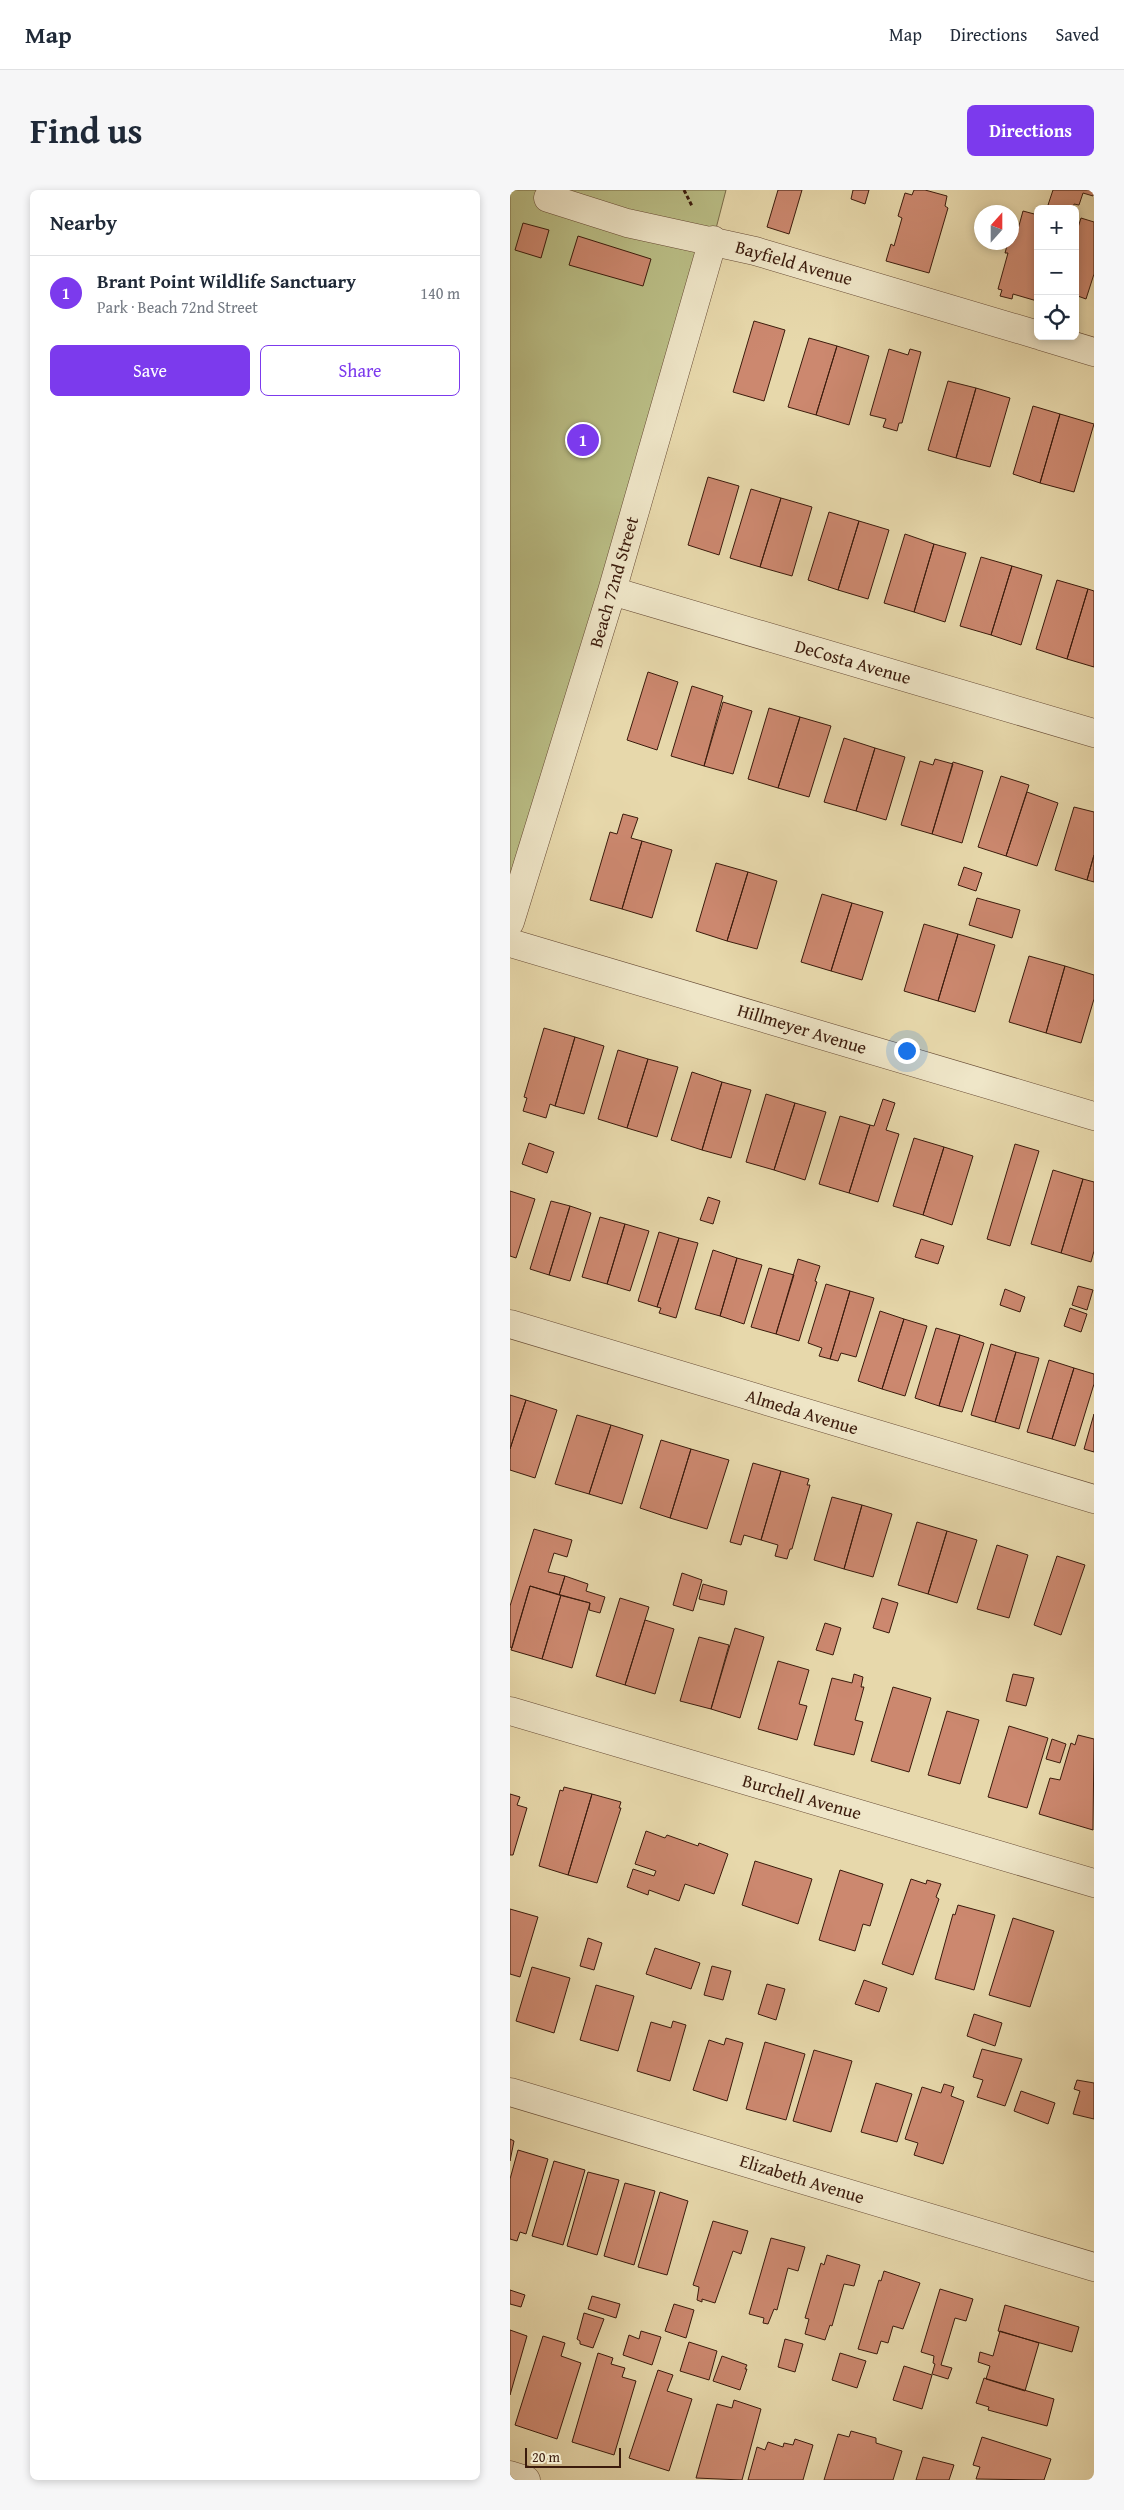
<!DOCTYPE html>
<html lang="en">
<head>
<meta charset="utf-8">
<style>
  :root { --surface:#fff; --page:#f6f6f7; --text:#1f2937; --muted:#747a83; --line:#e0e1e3; --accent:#7c3aed }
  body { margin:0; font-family:"Gentium Book Plus",serif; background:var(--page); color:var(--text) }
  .controls { position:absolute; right:15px; top:15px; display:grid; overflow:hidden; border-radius:8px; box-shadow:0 2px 8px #0003 }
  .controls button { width:45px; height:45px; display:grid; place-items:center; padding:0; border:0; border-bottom:1px solid var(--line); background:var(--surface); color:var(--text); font:25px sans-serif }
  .compass { position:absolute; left:464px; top:15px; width:45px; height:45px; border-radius:50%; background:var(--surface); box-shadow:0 2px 8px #0003; rotate:21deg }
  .scale { position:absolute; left:15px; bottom:12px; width:96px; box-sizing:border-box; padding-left:5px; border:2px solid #3b1b0c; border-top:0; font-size:14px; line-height:18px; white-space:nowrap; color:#3b1b0c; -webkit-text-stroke:4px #efe6c8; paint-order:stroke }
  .you { position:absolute; left:396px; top:860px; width:18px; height:18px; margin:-12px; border:4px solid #fff; border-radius:50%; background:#1a73e8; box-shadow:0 0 0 8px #1a73e833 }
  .badge { display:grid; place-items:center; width:32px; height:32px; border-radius:50%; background:var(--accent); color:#fff; font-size:16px; font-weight:700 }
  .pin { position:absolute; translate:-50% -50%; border:2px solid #fff; box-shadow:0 1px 5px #0006 }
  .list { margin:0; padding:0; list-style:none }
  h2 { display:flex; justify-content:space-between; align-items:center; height:65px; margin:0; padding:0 20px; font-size:21px }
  h2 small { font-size:16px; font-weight:400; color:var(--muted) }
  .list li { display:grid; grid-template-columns:32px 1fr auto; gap:15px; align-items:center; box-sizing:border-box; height:75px; padding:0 20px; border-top:1px solid var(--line) }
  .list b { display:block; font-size:19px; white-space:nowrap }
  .list p { margin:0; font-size:16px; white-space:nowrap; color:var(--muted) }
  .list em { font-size:16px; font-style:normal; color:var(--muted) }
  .actions { display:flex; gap:10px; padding:15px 20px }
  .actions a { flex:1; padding:11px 0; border:1px solid var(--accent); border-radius:8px; text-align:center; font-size:18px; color:var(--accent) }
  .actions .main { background:var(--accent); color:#fff }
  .icon { flex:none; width:28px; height:28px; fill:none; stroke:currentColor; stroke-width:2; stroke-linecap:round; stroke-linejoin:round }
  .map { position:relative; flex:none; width:584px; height:2290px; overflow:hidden; border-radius:8px }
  header { display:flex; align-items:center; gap:30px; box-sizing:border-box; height:70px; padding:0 25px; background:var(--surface); border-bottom:1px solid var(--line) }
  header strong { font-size:24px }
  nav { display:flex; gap:28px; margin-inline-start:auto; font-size:18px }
  .intro { display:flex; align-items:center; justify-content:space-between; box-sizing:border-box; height:120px; padding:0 30px }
  h1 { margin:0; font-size:35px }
  .button { padding:12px 22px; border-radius:8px; background:var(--accent); color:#fff; font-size:18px; font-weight:700 }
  main { display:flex; gap:30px; padding:0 30px }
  aside { flex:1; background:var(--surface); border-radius:8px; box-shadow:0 2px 8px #0003 }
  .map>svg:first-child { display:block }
  .green { fill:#babe86; stroke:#7a6c49 }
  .building { fill:#cc886f; stroke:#3b1b0c }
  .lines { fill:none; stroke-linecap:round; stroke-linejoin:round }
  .minor-casing { stroke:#664a34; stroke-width:29 }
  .path { stroke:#3b1b0c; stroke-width:3; stroke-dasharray:4 2.5; stroke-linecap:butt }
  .minor { stroke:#efe6c8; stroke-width:28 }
  .labels { text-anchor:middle; stroke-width:4; stroke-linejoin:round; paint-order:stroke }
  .street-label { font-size:18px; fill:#3b1b0c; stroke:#efe6c8 }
</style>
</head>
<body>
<header>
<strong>Map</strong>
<nav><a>Map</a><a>Directions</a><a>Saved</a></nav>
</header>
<div class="intro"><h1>Find us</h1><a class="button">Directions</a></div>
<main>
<aside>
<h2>Nearby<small></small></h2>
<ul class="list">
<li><span class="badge">1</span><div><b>Brant Point Wildlife Sanctuary</b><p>Park · Beach 72nd Street</p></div><em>140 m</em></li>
</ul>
<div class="actions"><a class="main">Save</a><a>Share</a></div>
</aside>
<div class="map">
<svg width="584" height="2290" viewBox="0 0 584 2290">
  <rect width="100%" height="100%" fill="#e7d8ab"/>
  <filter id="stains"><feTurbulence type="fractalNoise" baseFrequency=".004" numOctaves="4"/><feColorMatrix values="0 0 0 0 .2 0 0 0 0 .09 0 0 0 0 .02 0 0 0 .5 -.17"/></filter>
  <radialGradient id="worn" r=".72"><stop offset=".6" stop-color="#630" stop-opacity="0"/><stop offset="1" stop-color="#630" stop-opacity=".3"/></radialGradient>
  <path class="green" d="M0 0H216L203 50 0 732Z"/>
  <path class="building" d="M268 0H292L279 44 257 37Z
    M343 0H359L355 14 341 9Z
    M404 0H415L437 6 435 16 438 18 419 83 376 71 381 54 384 56 392 28 388 26 395 3 402 5Z
    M543 0H584V2L583 6 573 3 569 15 564 14 563 19H550L538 15Z
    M513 21 528 25 527 111 503 104 502 109 490 106 492 100 488 99 498 63H495L498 52H502V49L505 50Z
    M571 28 584 32V84L576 109 565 105V47Z
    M13 33 39 40 31 68 5 60Z
    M68 46 141 69 133 96 59 75Z
    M244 131 275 140 254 211 223 202Z
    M299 148 327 156 306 225 278 217Z
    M327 156 359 166 339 235 306 225Z
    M379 159 398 165 400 159 411 162 392 233H389L387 241 373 237 376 229 360 225Z
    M438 191 466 198 446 268 418 260Z
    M466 198 500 208 480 277 446 268Z
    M523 216 550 224 530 293 503 284Z
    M550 224 584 234 564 302 530 293Z
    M198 287 229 296 209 365 178 355Z
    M241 299 271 308 250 377 220 368Z
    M271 308 302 317 282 386 250 377Z
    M319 322 349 331 328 400 298 390Z
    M349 331 379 340 358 409 328 400Z
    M395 344 424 354 404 422 374 413Z
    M424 354 456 363 435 432 404 422Z
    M471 367 502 376 481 445 450 436Z
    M502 376 532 385 511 455 481 445Z
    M547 390 578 399 557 469 526 459Z
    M578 399 584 401V477L557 469Z
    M138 482 168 492 147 560 117 550Z
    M182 496 213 506 194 576 161 566Z
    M213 512 242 521 223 584 194 576Z
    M259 518 290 527 268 598 238 589Z
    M290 527 321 536 299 607 268 598Z
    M334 548 365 558 346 621 314 612Z
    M365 558 395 567 376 630 346 621Z
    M425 569 443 574 422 644 391 635 410 571 423 575Z
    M443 572 473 581 452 653 422 644Z
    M491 586 519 595 496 666 468 657Z
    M517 602 548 613 527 676 496 666Z
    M564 617 584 622V665L577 690 545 680Z
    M113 624 128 628 121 648 132 651 112 719 80 710 100 642 107 644Z
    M132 651 162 660 142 728 112 719Z
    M584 665V692L577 690Z
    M206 673 238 682 217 751 186 741Z
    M454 677 472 683 466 701 448 695Z
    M238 682 267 691 247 759 217 751Z
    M312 704 342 713 321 781 291 772Z
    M467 708 510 720 502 748 459 735Z
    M342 713 373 722 352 790 321 781Z
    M414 734 448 744 428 811 394 801Z
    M448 744 485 755 465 822 428 811Z
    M519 766 555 776 536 843 499 832Z
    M555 776 584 785V809L571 853 536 843Z
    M34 838 65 847 45 916 40 914 36 928 13 921 17 908 14 907Z
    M65 847 94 856 74 924 45 916Z
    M108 860 138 869 117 938 88 929Z
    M138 869 168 877 147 947 117 938Z
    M182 882 212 892 192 960 161 950Z
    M212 892 241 900 221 968 192 960Z
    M256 904 285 913 264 980 236 972Z
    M373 909 385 913 376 940 389 944 368 1012 339 1003 360 935 364 936Z
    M285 913 316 922 295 990 264 980Z
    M330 926 360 935 339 1003 309 994Z
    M404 948 434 957 413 1025 383 1016Z
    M19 953 44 962 37 983 12 974Z
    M505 954 529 961 500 1056 477 1049Z
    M434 957 463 966 442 1035 413 1025Z
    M543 980 573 989 551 1063 521 1054Z
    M573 989 584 992V1061L581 1072 551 1063Z
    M0 1001 25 1009 6 1068 0 1066Z
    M198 1007 210 1011 203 1034 190 1030Z
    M41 1011 60 1016 39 1085 20 1079Z
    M60 1016 81 1023 60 1091 39 1085Z
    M90 1027 115 1034 97 1094 72 1087Z
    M115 1034 139 1041 120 1101 97 1094Z
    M149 1042 169 1048 147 1117 128 1111Z
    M169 1048 188 1053 166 1128 149 1123 151 1118 147 1117Z
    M411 1049 434 1056 428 1074 405 1067Z
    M203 1060 227 1068 210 1126 185 1119Z
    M227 1068 252 1075 234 1134 210 1126Z
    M288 1069 310 1076 305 1091 307 1092 289 1151 266 1144Z
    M259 1078 284 1085 266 1144 241 1137Z
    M316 1094 340 1101 320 1169 309 1166 312 1158 298 1153Z
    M568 1096 583 1100 577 1120 562 1115Z
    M495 1099 515 1107 510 1122 490 1115Z
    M340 1101 364 1108 346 1167 331 1163 328 1171 320 1169Z
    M560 1118 577 1124 571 1142 554 1136Z
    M370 1121 394 1129 372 1199 348 1191Z
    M394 1129 417 1136 395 1206 372 1199Z
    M426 1138 450 1145 429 1216 405 1208Z
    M450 1145 474 1153 452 1222 429 1216Z
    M481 1154 506 1162 485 1232 461 1225Z
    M506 1162 529 1168 509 1239 485 1232Z
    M539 1170 564 1178 542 1249 517 1242Z
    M564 1178 584 1184V1194L565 1256 542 1249Z
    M0 1205 16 1210 0 1259Z
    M16 1210 47 1220 25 1288 0 1280V1259Z
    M584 1224V1262L574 1259Z
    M67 1225 101 1235 79 1304 45 1294Z
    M101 1235 133 1245 112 1314 79 1304Z
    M151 1250 181 1259 160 1328 130 1318Z
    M181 1259 219 1270 197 1339 160 1328Z
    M243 1273 271 1281 251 1350 234 1345 231 1355 220 1352Z
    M271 1281 299 1289 297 1295H300L282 1359H280L277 1369 265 1366 268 1355 251 1350Z
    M322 1307 352 1315 334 1379 304 1370Z
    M352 1315 382 1324 363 1387 334 1379Z
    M407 1332 437 1341 418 1404 388 1395Z
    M24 1339 62 1350 57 1367 44 1363 38 1382 55 1386 49 1405 20 1396 2 1458 0 1457V1416Z
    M437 1341 467 1350 447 1413 418 1404Z
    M487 1355 518 1365 499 1428 467 1419Z
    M547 1366 575 1375 551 1445 524 1435Z
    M172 1383 192 1390 183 1421 163 1415Z
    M55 1386 78 1394 76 1401 95 1407 90 1423 79 1420 80 1413 49 1405Z
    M193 1394 217 1401 214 1415 189 1409Z
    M20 1396 51 1405 32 1469 1 1460Z
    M51 1405 80 1413 62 1478 32 1469Z
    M110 1408 139 1417 115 1495 86 1486Z
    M372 1408 388 1413 379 1443 363 1438Z
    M135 1430 164 1439 145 1504 115 1495Z
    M315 1433 331 1438 323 1465 306 1460Z
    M225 1438 254 1447 230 1528 201 1519Z
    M189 1447 219 1455 201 1519 170 1511Z
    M268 1471 299 1480 289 1514 297 1516 287 1550 248 1539Z
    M344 1484 353 1487 351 1497H354L345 1530 353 1532 344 1565 304 1555 322 1488 342 1493Z
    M503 1484 524 1488 516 1516 496 1511Z
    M383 1497 421 1508 399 1582 361 1571Z
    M437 1521 469 1530 450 1594 418 1585Z
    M499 1536 538 1548 517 1618 478 1607Z
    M568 1545 584 1549 583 1640 529 1624 540 1588 550 1590 561 1553 565 1555Z
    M542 1549 556 1554 550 1573 536 1569Z
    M54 1597 82 1604 58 1685 29 1676 50 1600 53 1601Z
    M0 1604 10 1607 7 1615 17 1618 3 1665H0Z
    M82 1604 111 1612 109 1618H111L87 1693 58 1685Z
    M136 1641 155 1648 157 1645 188 1656 189 1653 218 1664 204 1704 175 1694 169 1711 139 1700 138 1705 117 1697 123 1679 144 1686 146 1681 125 1674Z
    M245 1671 302 1689 288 1734 232 1715Z
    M330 1680 373 1694 360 1736 353 1734 345 1761 309 1750Z
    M401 1689 416 1694 417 1690 431 1694 426 1707 429 1709 403 1785 372 1774Z
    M448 1715 485 1725 464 1800 425 1789 443 1724 445 1725Z
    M0 1719 28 1727 10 1787 0 1784Z
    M503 1728 544 1741 520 1817 479 1805Z
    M78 1748 92 1753 84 1780 70 1776Z
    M145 1758 190 1773 181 1799 136 1784Z
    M202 1776 221 1781 213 1810 194 1805Z
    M22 1777 60 1788 44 1843 6 1831Z
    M354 1790 377 1798 369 1822 345 1814Z
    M257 1794 275 1799 266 1830 248 1824Z
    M86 1795 124 1806 108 1861 70 1850Z
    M464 1824 492 1833 485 1856 457 1846Z
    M163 1831 176 1835 160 1891 127 1881 141 1832 161 1838Z
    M216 1848 233 1853 217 1911 183 1900 199 1850 214 1855Z
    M255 1852 295 1864 276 1930 236 1919Z
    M472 1859 512 1869 495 1916 467 1907 473 1890 463 1887Z
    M304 1860 342 1871 321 1942 283 1931Z
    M567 1890 584 1893V1929L563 1924 570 1901 564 1899Z
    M366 1893 402 1904 387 1952 351 1942Z
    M434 1894 444 1897 441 1906 454 1911 433 1974 404 1965 408 1953 395 1949 412 1897 431 1903Z
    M511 1901 545 1913 538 1934 504 1921Z
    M0 1949 4 1951 0 1971Z
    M8 1960 38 1969 16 2044 10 2042 7 2051 0 2049V1989Z
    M44 1971 75 1980 53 2055 22 2046Z
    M78 1982 109 1990 87 2065 57 2056Z
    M115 1993 145 2001 124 2075 94 2066Z
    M150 2002 178 2011 157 2085 128 2077Z
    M203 2031 238 2041 231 2064 223 2061 205 2113 192 2109V2112L187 2110 189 2097 183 2095Z
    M261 2048 295 2057 288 2081 278 2078 267 2120 264 2119 258 2134 253 2133 254 2128 239 2124Z
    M317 2065 350 2075 344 2096 334 2094 322 2136 320 2135 315 2150 295 2144 299 2129 295 2128 311 2073 314 2075Z
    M374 2081 410 2093 393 2139 383 2136 378 2153 371 2151 367 2164 348 2159 369 2090 371 2091Z
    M430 2099 463 2109 456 2131 445 2128 431 2175 442 2178 438 2189 422 2184 425 2174 423 2173 424 2166 411 2162Z
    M0 2100 15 2105 11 2117 0 2114Z
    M82 2106 110 2114 106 2128 78 2119Z
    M164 2114 184 2120 176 2148 155 2141Z
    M495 2115 569 2137 562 2162 488 2141Z
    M74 2123 94 2129 83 2158 70 2154V2151L67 2149Z
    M0 2140 17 2146 0 2205Z
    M131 2141 151 2147 142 2175 113 2165 119 2145 129 2149Z
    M490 2141 529 2153 515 2201 476 2189 480 2176 468 2172 470 2162 483 2166Z
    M33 2146 55 2153 51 2166 71 2173 47 2249 5 2235Z
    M275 2149 293 2154 285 2182 268 2177Z
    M179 2152 207 2161 199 2190 170 2181Z
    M88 2163 103 2168 101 2174 115 2178 112 2187 126 2191 104 2265 62 2252Z
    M330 2163 356 2171 347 2198 322 2190Z
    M212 2166 237 2175 235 2179H237L230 2200 203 2191Z
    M394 2176 422 2185 412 2219 383 2210Z
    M148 2180 163 2185 157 2201 182 2209 159 2281 119 2268Z
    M474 2188 544 2209 537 2236 478 2220 479 2217 466 2213Z
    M224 2210 251 2219 232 2290 186 2288 207 2214 222 2218Z
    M341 2241 366 2248V2253L392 2261 383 2290H314L328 2244 339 2247Z
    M472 2247 541 2269 534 2290 466 2289 470 2277 463 2275Z
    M285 2249 303 2255 293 2290H238L247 2257 255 2260 258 2252 273 2257 274 2253 283 2255Z
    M413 2267 444 2275 439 2290H406Z"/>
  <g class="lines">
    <g class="minor-casing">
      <path id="minor" d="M38 8 117 33 245 61 528 145
        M531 146 584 162
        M102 401 584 543
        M0 732 102 401 203 50
        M0 753 584 926
        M0 1134 584 1309
        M0 1521 584 1693
        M0 1902 584 2077
        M0 2285 16 2290"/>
    </g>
    <path class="path" d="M174 0 182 16"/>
    <use href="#minor" class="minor"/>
  </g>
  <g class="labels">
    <g class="street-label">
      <text transform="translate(284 73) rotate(16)" y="6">Bayfield Avenue</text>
      <text transform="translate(104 392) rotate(-74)" y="6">Beach 72nd Street</text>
      <text transform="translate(343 472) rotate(16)" y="6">DeCosta Avenue</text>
      <text transform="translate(292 839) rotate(17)" y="6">Hillmeyer Avenue</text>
      <text transform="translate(292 1222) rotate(17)" y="6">Almeda Avenue</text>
      <text transform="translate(292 1607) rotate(16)" y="6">Burchell Avenue</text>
      <text transform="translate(292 1989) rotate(17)" y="6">Elizabeth Avenue</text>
    </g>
  </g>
  <rect width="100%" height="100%" filter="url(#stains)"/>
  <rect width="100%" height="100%" fill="url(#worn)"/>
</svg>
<div class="controls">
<button>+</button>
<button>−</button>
<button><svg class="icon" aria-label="locate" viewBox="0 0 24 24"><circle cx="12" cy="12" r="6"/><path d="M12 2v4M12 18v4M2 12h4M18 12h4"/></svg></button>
</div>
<svg class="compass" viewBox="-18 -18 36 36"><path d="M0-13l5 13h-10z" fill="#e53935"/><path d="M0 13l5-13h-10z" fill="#747a83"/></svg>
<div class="scale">20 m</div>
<div class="you"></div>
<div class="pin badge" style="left:73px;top:250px">1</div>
</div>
</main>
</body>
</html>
